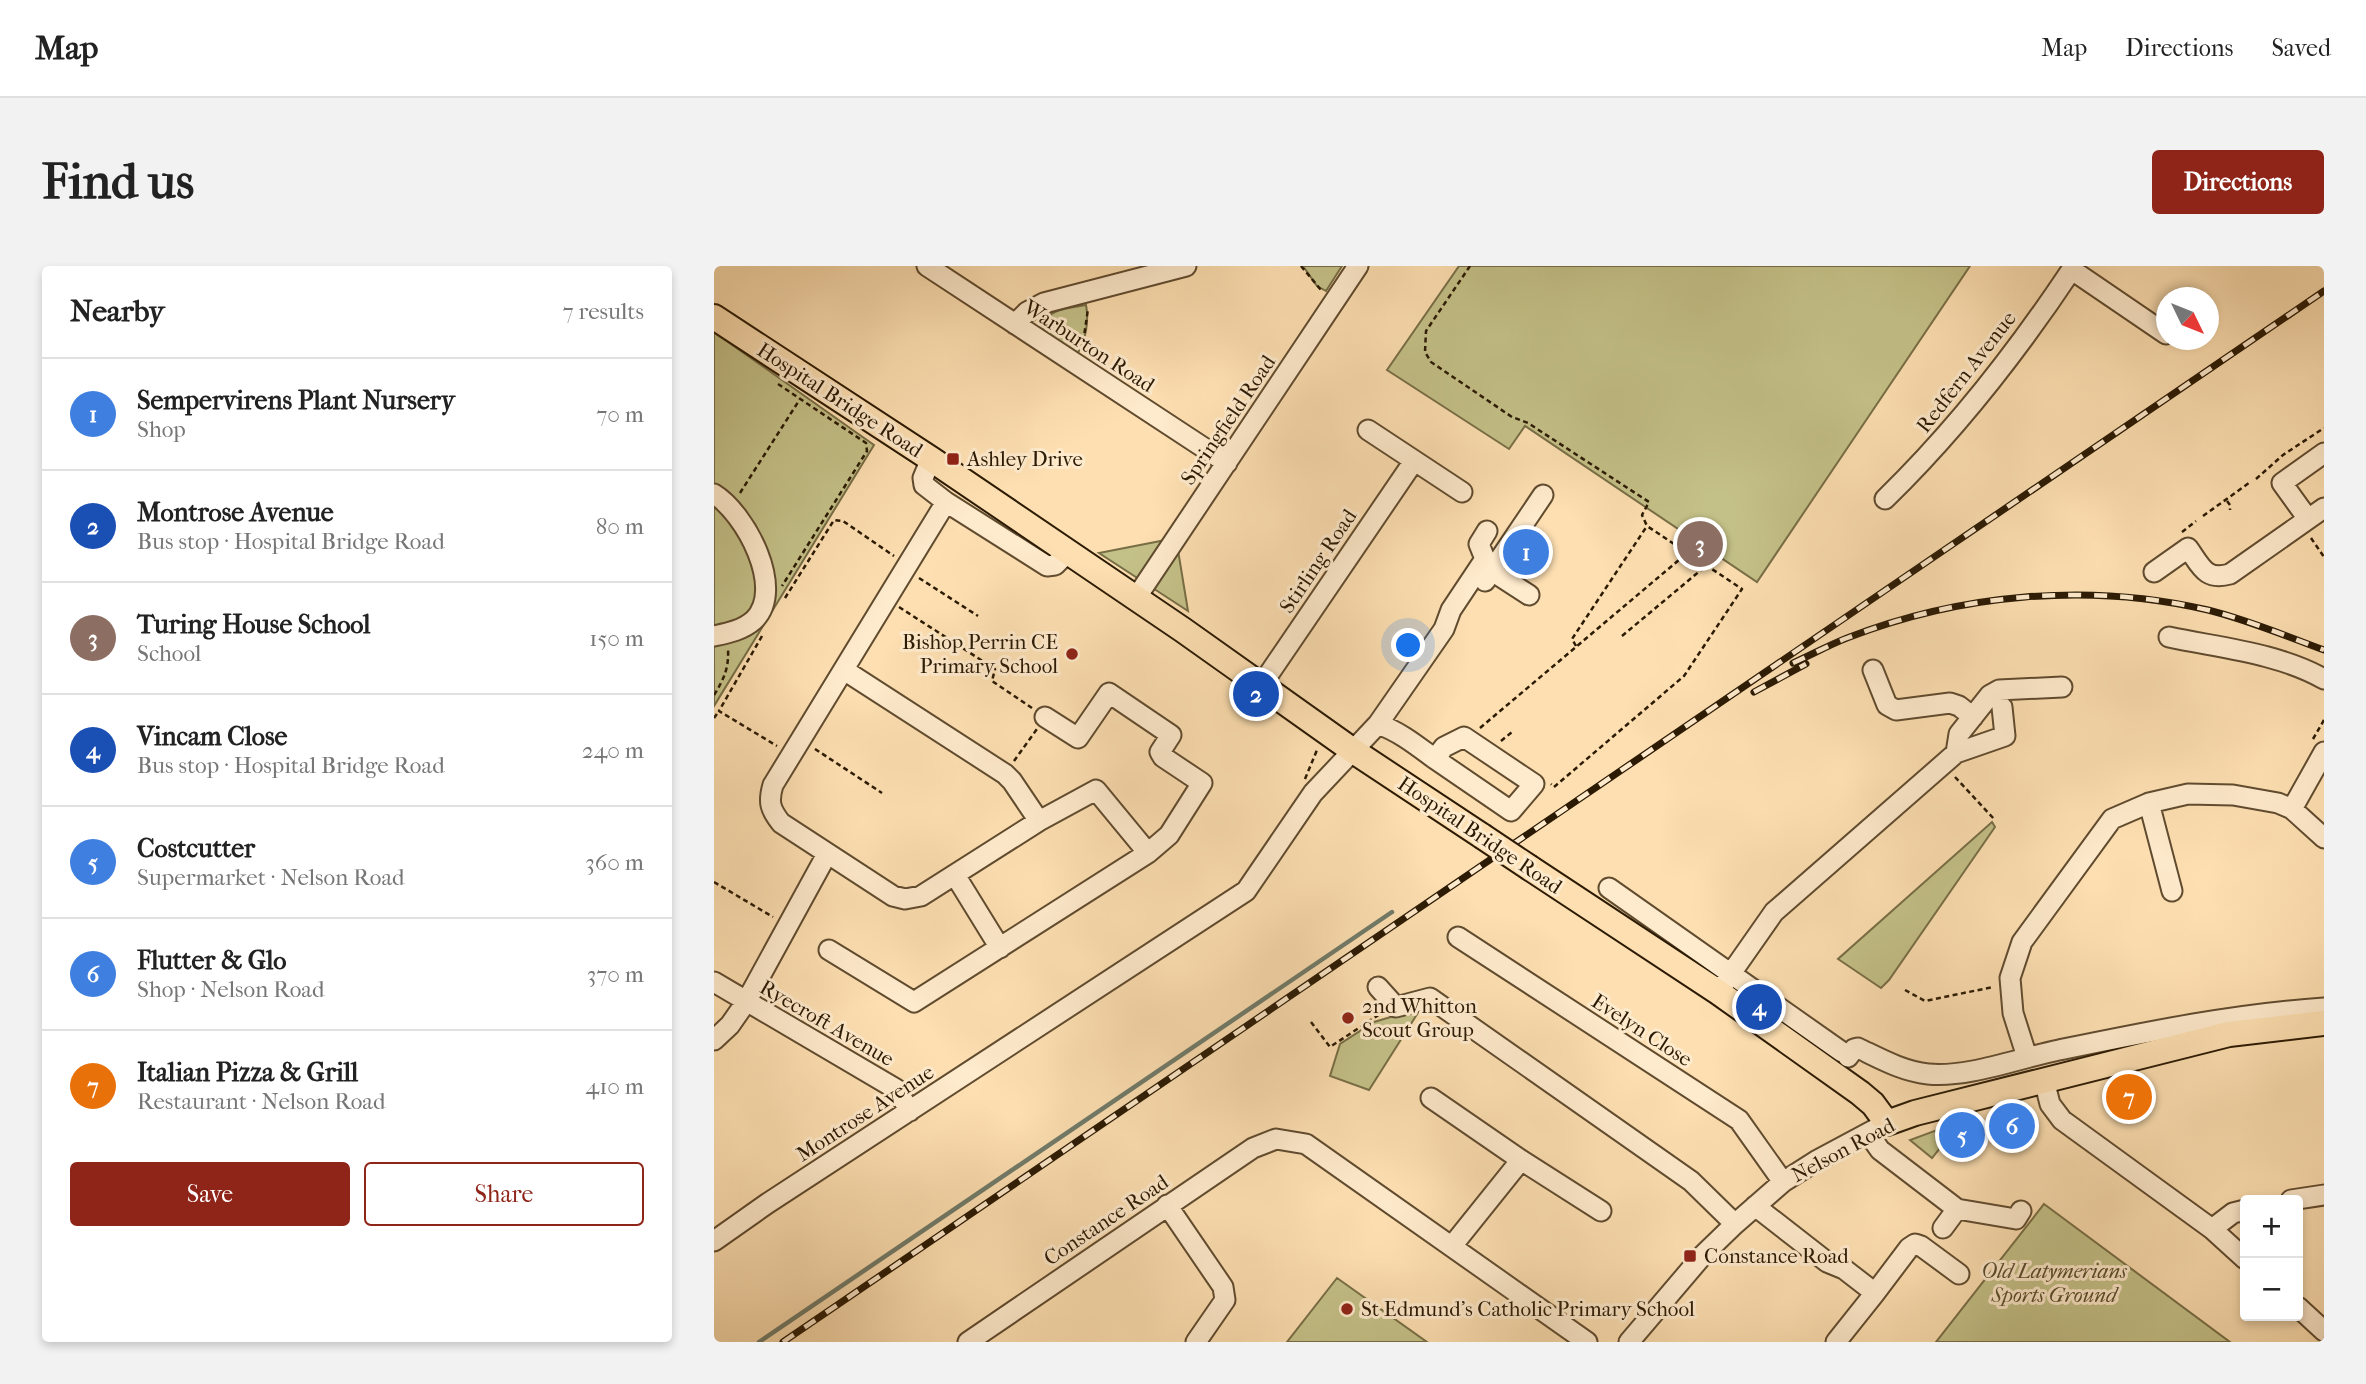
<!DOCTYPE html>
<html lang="en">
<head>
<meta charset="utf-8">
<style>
  :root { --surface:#fff; --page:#f2f2f2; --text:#222; --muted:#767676; --line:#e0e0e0; --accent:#8f2418 }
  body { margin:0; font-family:"IM FELL French Canon",serif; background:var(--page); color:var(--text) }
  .controls { position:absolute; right:21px; bottom:21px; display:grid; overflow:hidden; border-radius:7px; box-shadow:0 4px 10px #0003 }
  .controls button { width:63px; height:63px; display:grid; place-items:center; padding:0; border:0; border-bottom:2px solid var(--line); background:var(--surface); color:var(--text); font:35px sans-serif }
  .compass { position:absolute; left:1442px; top:21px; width:63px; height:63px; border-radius:50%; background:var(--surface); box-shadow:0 4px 10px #0003; rotate:133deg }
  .you { position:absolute; left:695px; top:380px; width:24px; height:24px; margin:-18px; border:5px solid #fff; border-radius:50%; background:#1a73e8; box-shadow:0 0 0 10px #1a73e833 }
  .badge { display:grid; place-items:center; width:46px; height:46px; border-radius:50%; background:var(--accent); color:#fff; font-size:23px; font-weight:700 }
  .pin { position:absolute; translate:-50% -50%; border:4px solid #fff; box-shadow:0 2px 7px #0006 }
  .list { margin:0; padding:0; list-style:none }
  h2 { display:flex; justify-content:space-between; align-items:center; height:91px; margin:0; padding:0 28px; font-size:30px }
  h2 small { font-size:23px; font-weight:400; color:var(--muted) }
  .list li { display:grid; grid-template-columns:46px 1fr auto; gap:21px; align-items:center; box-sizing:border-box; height:112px; padding:0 28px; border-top:2px solid var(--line) }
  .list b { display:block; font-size:26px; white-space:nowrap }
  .list p { margin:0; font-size:23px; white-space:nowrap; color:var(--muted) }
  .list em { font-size:23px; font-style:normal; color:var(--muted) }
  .actions { display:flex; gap:14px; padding:21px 28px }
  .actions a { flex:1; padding:16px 0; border:2px solid var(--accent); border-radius:7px; text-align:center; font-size:24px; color:var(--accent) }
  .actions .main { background:var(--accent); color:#fff }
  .map { position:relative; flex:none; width:1610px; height:1076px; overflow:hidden; border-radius:7px }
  header { display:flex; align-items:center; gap:42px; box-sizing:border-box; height:98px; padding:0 35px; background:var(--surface); border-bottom:2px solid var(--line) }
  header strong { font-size:33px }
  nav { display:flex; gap:38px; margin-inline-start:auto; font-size:24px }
  .intro { display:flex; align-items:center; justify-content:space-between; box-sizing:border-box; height:168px; padding:0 42px }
  h1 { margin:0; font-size:49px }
  .button { padding:18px 32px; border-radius:7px; background:var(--accent); color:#fff; font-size:24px; font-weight:700 }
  main { display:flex; gap:42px; padding:0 42px }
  aside { flex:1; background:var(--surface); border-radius:7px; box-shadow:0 4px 10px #0003 }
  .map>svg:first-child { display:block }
  .green { fill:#c4c188; stroke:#786e46; stroke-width:2 }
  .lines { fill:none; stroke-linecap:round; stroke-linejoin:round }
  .stream { stroke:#717b6a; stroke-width:4.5 }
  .minor-casing { stroke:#604b2f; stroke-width:23 }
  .major-casing { stroke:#2b1a04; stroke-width:28 }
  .path { stroke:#2b1a04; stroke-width:2.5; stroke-dasharray:5 3.5; stroke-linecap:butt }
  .minor { stroke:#feeacc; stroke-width:19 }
  .major { stroke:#fddfb1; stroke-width:24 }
  .rail-casing { stroke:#2b1a04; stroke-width:7 }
  .rail { stroke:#feeacc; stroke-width:4.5; stroke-dasharray:13; stroke-linecap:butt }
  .major-bridge-casing { stroke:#2b1a04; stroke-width:28; stroke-linecap:butt }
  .major-bridge { stroke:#fddfb1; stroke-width:24 }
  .poi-dot { fill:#8f2418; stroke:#feeacc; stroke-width:2.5 }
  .labels { text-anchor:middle; stroke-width:6; stroke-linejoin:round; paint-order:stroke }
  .street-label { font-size:21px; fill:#2b1a04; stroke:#feeacc }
  .poi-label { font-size:21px; fill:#2b1a04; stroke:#feeacc; text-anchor:start }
  .park-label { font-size:21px; font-style:italic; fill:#594c2c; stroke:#feeacc }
</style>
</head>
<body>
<header>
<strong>Map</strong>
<nav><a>Map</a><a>Directions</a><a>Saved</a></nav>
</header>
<div class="intro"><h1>Find us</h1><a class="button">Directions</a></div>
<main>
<aside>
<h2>Nearby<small>7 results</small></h2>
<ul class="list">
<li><span class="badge" style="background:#3f7fe0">1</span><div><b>Sempervirens Plant Nursery</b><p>Shop</p></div><em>70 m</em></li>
<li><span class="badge" style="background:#1a4fb4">2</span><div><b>Montrose Avenue</b><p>Bus stop · Hospital Bridge Road</p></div><em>80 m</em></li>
<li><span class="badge" style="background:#8d6e63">3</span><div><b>Turing House School</b><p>School</p></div><em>150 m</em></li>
<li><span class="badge" style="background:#1a4fb4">4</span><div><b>Vincam Close</b><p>Bus stop · Hospital Bridge Road</p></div><em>240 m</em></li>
<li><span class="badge" style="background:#3f7fe0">5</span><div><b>Costcutter</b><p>Supermarket · Nelson Road</p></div><em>360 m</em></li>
<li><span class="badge" style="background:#3f7fe0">6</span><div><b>Flutter &amp; Glo</b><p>Shop · Nelson Road</p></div><em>370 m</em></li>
<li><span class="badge" style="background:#e8710a">7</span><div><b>Italian Pizza &amp; Grill</b><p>Restaurant · Nelson Road</p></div><em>410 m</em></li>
</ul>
<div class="actions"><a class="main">Save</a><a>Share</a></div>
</aside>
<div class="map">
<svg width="1610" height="1076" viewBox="0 0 1610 1076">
  <rect width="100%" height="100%" fill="#fddfb1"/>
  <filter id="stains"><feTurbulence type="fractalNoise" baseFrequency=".00286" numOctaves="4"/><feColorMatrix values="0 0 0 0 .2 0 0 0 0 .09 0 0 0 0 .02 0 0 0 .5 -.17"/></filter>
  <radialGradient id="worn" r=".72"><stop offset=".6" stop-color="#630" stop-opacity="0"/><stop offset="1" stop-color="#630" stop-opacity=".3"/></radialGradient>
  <path class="green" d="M589 0H628L612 25 603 20Z
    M745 0H1256L1043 316 811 160 795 183 673 104Z
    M372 39C375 54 372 76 363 88L332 67 328 61C331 43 356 42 372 39Z
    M0 66 160 179 0 440Z
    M462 272 474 345 385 287Z
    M1278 556 1281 561 1175 714 1167 722 1124 693Z
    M707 742 655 824 616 810 626 778 660 756Z
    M1223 864 1234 872 1218 892 1196 874Z
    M1330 938 1516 1076H1222Z
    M623 1012 713 1076H573Z"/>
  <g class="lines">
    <path class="stream" d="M45 1076 678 646"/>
    <g class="minor-casing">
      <path id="minor" d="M213 0 513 197
        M1358 4 1452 68
        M301 58 313 46 330 37 472 0
        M654 164 748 226
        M217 193 209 212 210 219 232 236 333 300 341 299 353 287
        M0 228C31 247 72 323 40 354 29 364 14 367 0 370
        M1171 233C1243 163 1305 83 1360 0
        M232 236 59 519C54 536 56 543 67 557L179 630 191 633 207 630 325 555 382 524 434 587
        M1594 253 1568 217 1610 187
        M778 305 815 329
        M1440 306 1474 282C1487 300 1491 315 1516 308L1610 242
        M771 315 829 229
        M422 332 644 0
        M1455 371C1506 382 1564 387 1610 413
        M130 404 291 508 298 515 325 555
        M1159 404 1173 439 1182 444 1236 437 1245 440 1259 451
        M546 421 700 195
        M664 458C686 466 702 479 721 493L797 545 820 518 750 471 730 481 721 493
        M1242 487 1245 468 1276 429 1285 424 1348 421
        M1435 537 1458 625
        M1578 543 1610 486
        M241 609 286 682
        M895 622 1128 786
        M744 671 1025 854 1069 916
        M115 684 200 736 434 587 455 569 488 517 449 491 446 486 457 469 395 427 364 472 331 451
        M0 716 182 823 196 845
        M664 721 682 741 716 732 977 915 1021 958
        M1004 726 1060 646 1242 487 1291 470 1288 441
        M0 774 16 759 32 736 113 588
        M1134 791 1140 783 1144 782C1167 793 1188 805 1214 808 1254 812 1305 792 1345 784 1433 766 1520 748 1610 742
        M1313 791 1299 747 1296 712 1308 676 1398 553 1435 537 1474 528 1519 529 1564 537 1578 543 1610 572
        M1330 814 1336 838 1348 854 1498 963 1531 993
        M717 832 807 894 887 945
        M1154 867 1166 884 1243 943 1302 953 1307 945
        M1577 934 1610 929
        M453 939 509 1021 511 1034 482 1076
        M1041 940 1113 996 1130 1003 1161 1027 1195 982 1201 978 1207 980 1245 1008
        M1229 962 1243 943
        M1498 963 1519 947 1531 944
        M0 975 54 937 532 625 599 527 664 458 730 363 737 344 771 293 765 278 773 265
        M738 980 807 894
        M1584 1041 1610 1065
        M254 1076 539 882 562 873 592 878 873 1076
        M915 1076 989 989 1021 958 1069 916 1102 895 1173 857
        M1122 1076 1161 1027"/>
    </g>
    <g class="major-casing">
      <path id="major" d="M0 51 217 193 469 364 638 484 768 570
        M816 602 1004 726 1146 827 1159 838 1173 857 1201 847 1515 768 1610 757"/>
    </g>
    <path class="path" d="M587 0 607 24
      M756 0 712 65 711 86 717 96 798 151 814 157 935 236 928 249 933 260 1028 323 970 410 840 521 837 518
      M368 84 374 43
      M64 118 152 177 153 185 68 320
      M1542 213 1569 189 1610 162
      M26 227 86 133
      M1513 235 1516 239V244
      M1489 250 1535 217
      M1468 266 1482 255
      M1597 272 1610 291
      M205 312 264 350
      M71 332 120 254 129 255 180 290
      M185 341 281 403 278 415 318 442
      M48 370 5 445 63 480
      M908 370 993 299
      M862 380 858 373 933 260
      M0 429C10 413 15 402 14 383
      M0 452 5 445
      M766 462 985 277
      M1599 473 1610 454
      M787 475 798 466
      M101 483 168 527
      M300 495 323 463
      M1241 511 1281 554
      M591 513 603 484
      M0 616 59 651
      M1191 724 1211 735 1279 721
      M597 756 616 781 666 748"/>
    <use href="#minor" class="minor"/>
    <use href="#major" class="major"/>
    <g class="rail-casing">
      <path id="rail" d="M1079 397C1097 389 1115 379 1133 372 1246 328 1375 316 1494 344 1534 354 1572 370 1610 384
        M1040 426 1092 398
        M69 1076 1610 25"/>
    </g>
    <use href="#rail" class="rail"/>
    <g class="major-bridge-casing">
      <path id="major-bridge" d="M768 570 816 602"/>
    </g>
    <use href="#major-bridge" class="major-bridge"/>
  </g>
  <g class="poi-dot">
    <rect x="232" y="186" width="14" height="14" rx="3.5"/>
    <circle cx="358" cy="388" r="7"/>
    <circle cx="634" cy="752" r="7"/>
    <rect x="969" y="983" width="14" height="14" rx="3.5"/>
    <circle cx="633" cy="1043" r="7"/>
  </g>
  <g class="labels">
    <g class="street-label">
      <text transform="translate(375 80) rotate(33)" y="7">Warburton Road</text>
      <text transform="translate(1252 106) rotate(-52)" y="7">Redfern Avenue</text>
      <text transform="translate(126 134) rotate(33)" y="7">Hospital Bridge Road</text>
      <text transform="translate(514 154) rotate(-56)" y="7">Springfield Road</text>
      <text transform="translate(604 295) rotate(-56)" y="7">Stirling Road</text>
      <text transform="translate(766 569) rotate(34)" y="7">Hospital Bridge Road</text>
      <text transform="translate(113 757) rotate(30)" y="7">Ryecroft Avenue</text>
      <text transform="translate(928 764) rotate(33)" y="7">Evelyn Close</text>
      <text transform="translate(151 847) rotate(-33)" y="7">Montrose Avenue</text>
      <text transform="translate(1129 884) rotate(-28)" y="7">Nelson Road</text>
      <text transform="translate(392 954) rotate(-34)" y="7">Constance Road</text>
    </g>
    <g class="poi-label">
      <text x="253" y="200">Ashley Drive</text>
      <text x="344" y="383" text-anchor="end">Bishop Perrin CE<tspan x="344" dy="24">Primary School</tspan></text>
      <text x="648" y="747">2nd Whitton<tspan x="648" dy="24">Scout Group</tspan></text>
      <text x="990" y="997">Constance Road</text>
      <text x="647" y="1050">St Edmund's Catholic Primary School</text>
    </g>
    <g class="park-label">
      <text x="1340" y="1012">Old Latymerians<tspan x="1340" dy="24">Sports Ground</tspan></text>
    </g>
  </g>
  <rect width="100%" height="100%" filter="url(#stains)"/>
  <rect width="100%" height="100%" fill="url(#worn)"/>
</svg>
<div class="controls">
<button>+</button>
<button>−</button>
</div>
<svg class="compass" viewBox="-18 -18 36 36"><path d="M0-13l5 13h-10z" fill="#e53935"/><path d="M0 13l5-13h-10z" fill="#767676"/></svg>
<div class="you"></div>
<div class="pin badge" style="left:812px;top:286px;background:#3f7fe0">1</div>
<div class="pin badge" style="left:542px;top:428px;background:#1a4fb4">2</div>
<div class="pin badge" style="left:986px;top:278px;background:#8d6e63">3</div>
<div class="pin badge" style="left:1045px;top:741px;background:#1a4fb4">4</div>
<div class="pin badge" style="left:1248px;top:869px;background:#3f7fe0">5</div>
<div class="pin badge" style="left:1298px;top:860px;background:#3f7fe0">6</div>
<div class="pin badge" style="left:1415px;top:831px;background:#e8710a">7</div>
</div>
</main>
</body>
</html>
